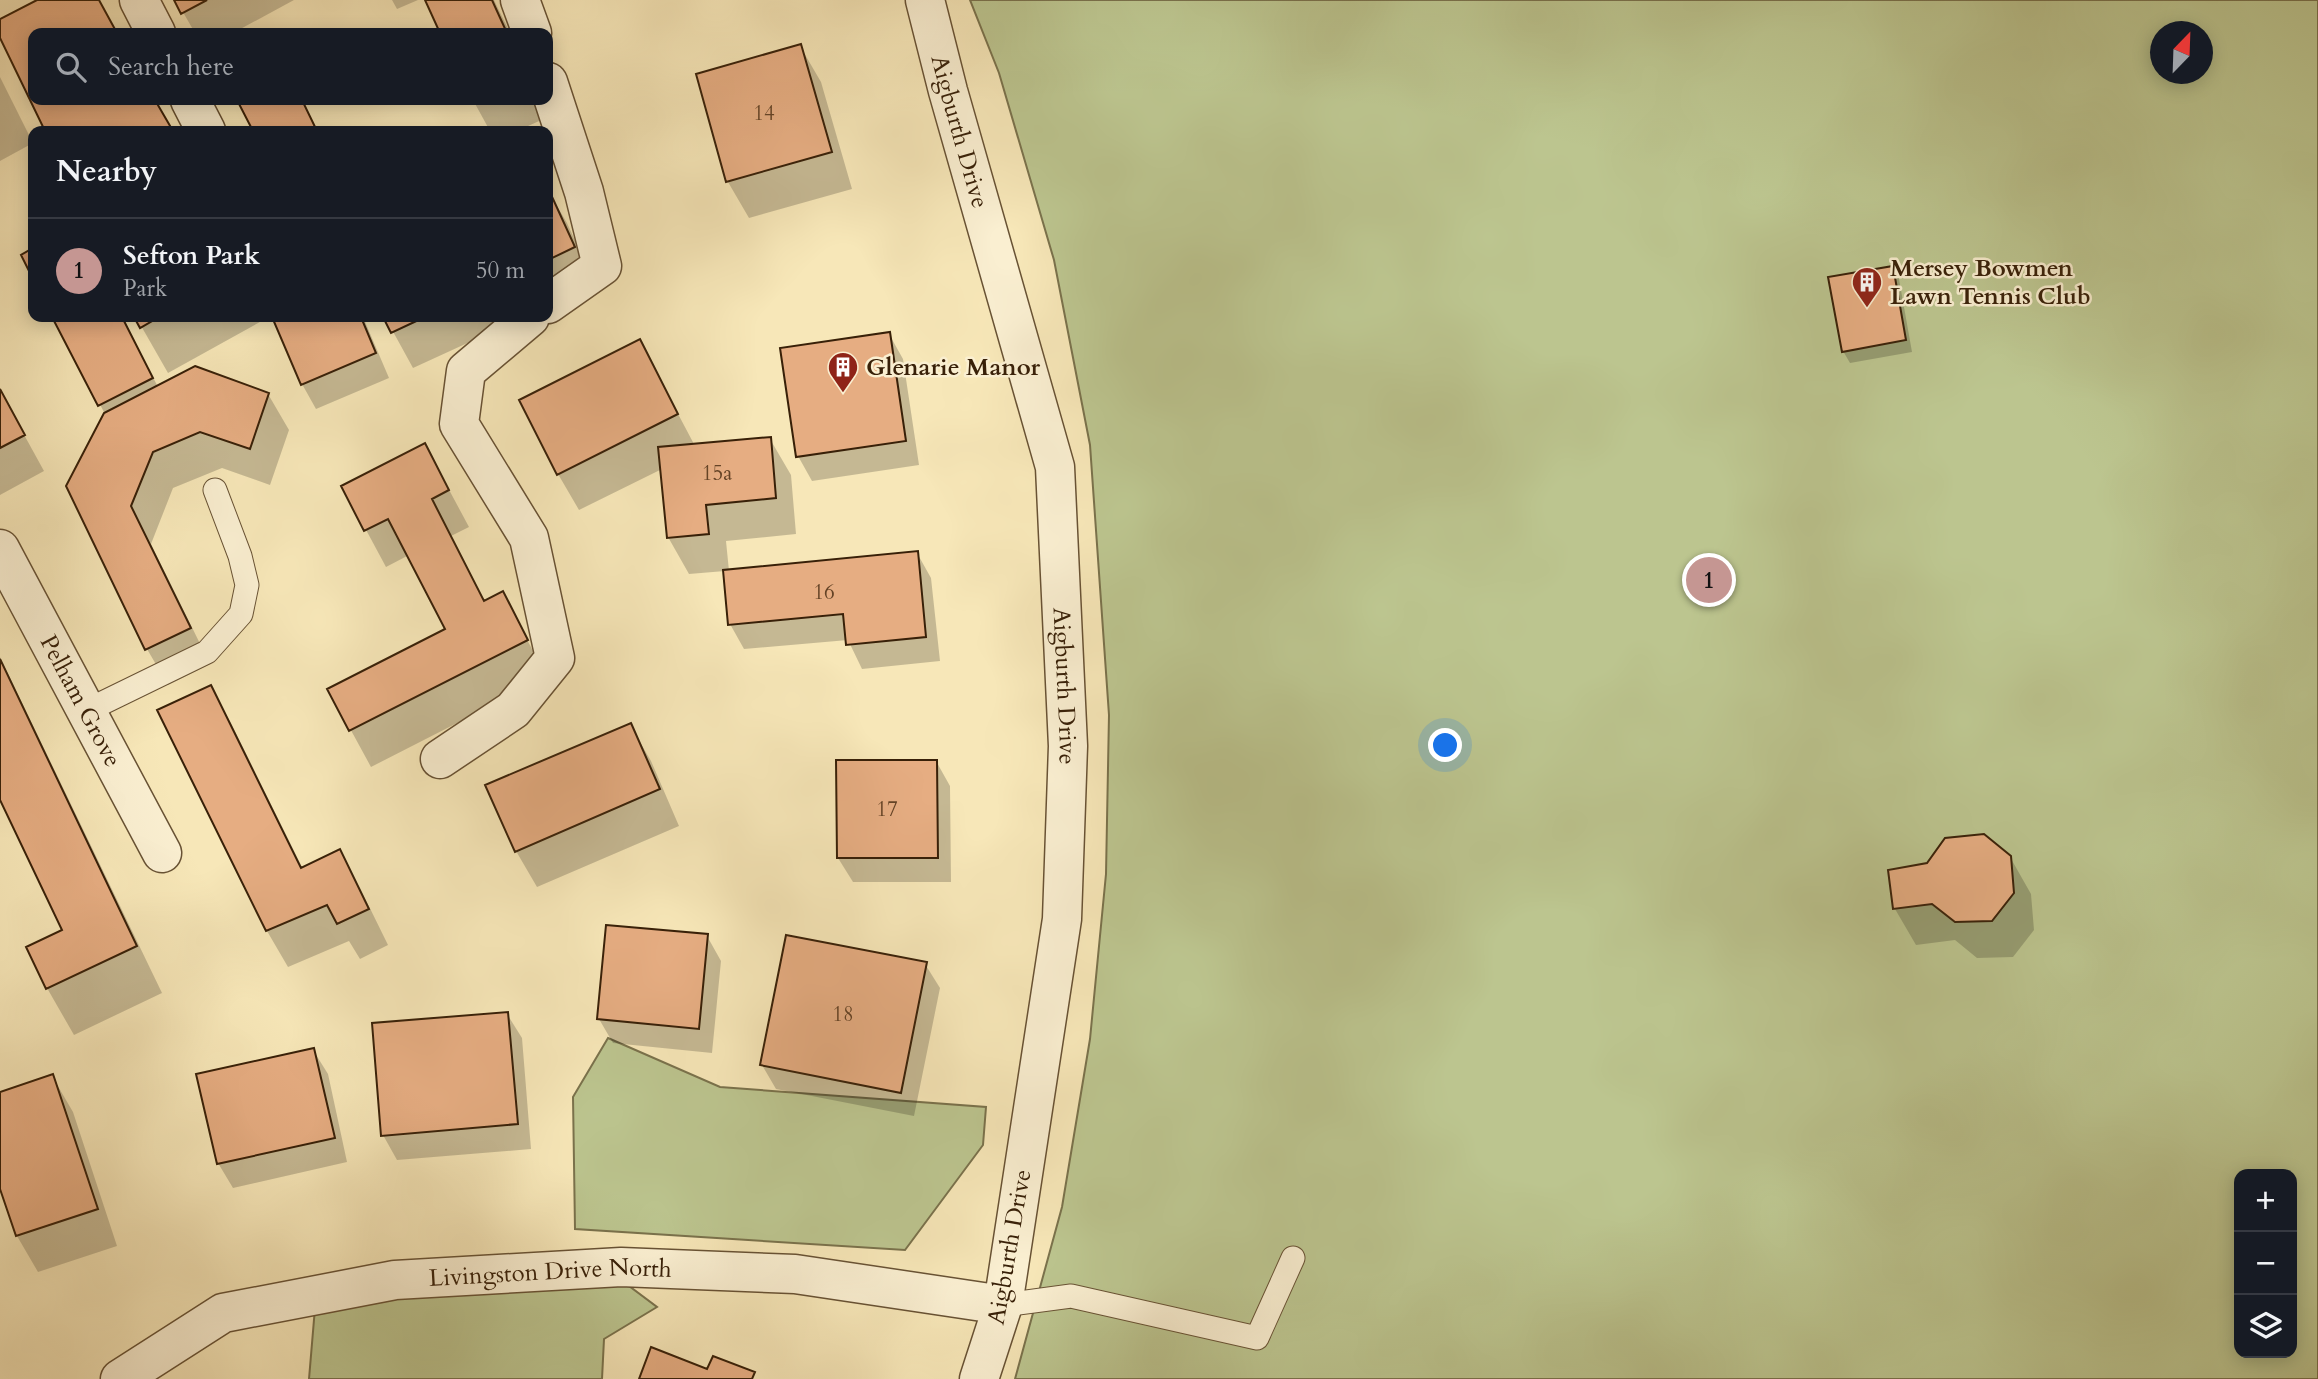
<!DOCTYPE html>
<html lang="en">
<head>
<meta charset="utf-8">
<style>
  :root { --surface:#171b24; --page:#20242c; --text:#f1f3f6; --muted:#9ea1a6; --line:#363941; --accent:#c59692 }
  body { margin:0; font-family:Cardo,serif; background:var(--page); color:var(--text) }
  .controls { position:absolute; right:21px; bottom:21px; display:grid; overflow:hidden; border-radius:14px; box-shadow:0 4px 18px #0003 }
  .controls button { width:63px; height:63px; display:grid; place-items:center; padding:0; border:0; border-bottom:2px solid var(--line); background:var(--surface); color:var(--text); font:35px sans-serif }
  .compass { position:absolute; left:2150px; top:21px; width:63px; height:63px; border-radius:50%; background:var(--surface); box-shadow:0 4px 18px #0003; rotate:23deg }
  .you { position:absolute; left:1446px; top:746px; width:24px; height:24px; margin:-18px; border:5px solid #fff; border-radius:50%; background:#1a73e8; box-shadow:0 0 0 10px #1a73e833 }
  .badge { display:grid; place-items:center; width:46px; height:46px; border-radius:50%; background:var(--accent); color:#111; font-size:23px; font-weight:700 }
  .pin { position:absolute; translate:-50% -50%; border:4px solid #fff; box-shadow:0 2px 7px #0006 }
  .list { margin:0; padding:0; list-style:none }
  h2 { display:flex; justify-content:space-between; align-items:center; height:91px; margin:0; padding:0 28px; font-size:30px }
  h2 small { font-size:23px; font-weight:400; color:var(--muted) }
  .list li { display:grid; grid-template-columns:46px 1fr auto; gap:21px; align-items:center; box-sizing:border-box; height:105px; padding:0 28px; border-top:2px solid var(--line) }
  .list b { display:block; font-size:26px; white-space:nowrap }
  .list p { margin:0; font-size:23px; white-space:nowrap; color:var(--muted) }
  .list em { font-size:23px; font-style:normal; color:var(--muted) }
  .icon { flex:none; width:38px; height:38px; fill:none; stroke:currentColor; stroke-width:2; stroke-linecap:round; stroke-linejoin:round }
  .map { position:relative; flex:none; width:2318px; height:1379px; overflow:hidden }
  .search { position:absolute; background:var(--surface); box-shadow:0 4px 18px #0003; left:28px; top:28px; width:525px; height:77px; display:flex; align-items:center; gap:18px; box-sizing:border-box; padding:0 24px; border-radius:14px; color:var(--muted); font-size:26px }
  .panel { position:absolute; background:var(--surface); box-shadow:0 4px 18px #0003; left:28px; top:126px; width:525px; height:196px; border-radius:14px }
  .map>svg:first-child { display:block }
  .green { fill:#bcc58f; stroke:#7a724c; stroke-width:2; fill-rule:evenodd }
  .shadow { fill:#0003 }
  .building { fill:#e6ad82; stroke:#382008; stroke-width:2 }
  .lines { fill:none; stroke-linecap:round; stroke-linejoin:round }
  .service-casing { stroke:#685234; stroke-width:25 }
  .minor-casing { stroke:#685234; stroke-width:41 }
  .tertiary-casing { stroke:#685234; stroke-width:41 }
  .service { stroke:#faefd1; stroke-width:23 }
  .minor { stroke:#faefd1; stroke-width:38 }
  .tertiary { stroke:#faefd1; stroke-width:38 }
  .labels { text-anchor:middle; stroke-width:5; stroke-linejoin:round; paint-order:stroke }
  .number-label { font-size:21px; fill:#644326 }
  .street-label { font-size:24px; fill:#382008; stroke:#faefd1 }
  .poi-label { font-size:24px; font-weight:bold; fill:#382008; stroke:#faefd1; text-anchor:start }
</style>
</head>
<body>
<div class="map">
<svg width="2318" height="1379" viewBox="0 0 2318 1379">
  <rect width="100%" height="100%" fill="#f7e7b8"/>
  <filter id="stains"><feTurbulence type="fractalNoise" baseFrequency=".00286" numOctaves="4"/><feColorMatrix values="0 0 0 0 .2 0 0 0 0 .09 0 0 0 0 .02 0 0 0 .5 -.17"/></filter>
  <radialGradient id="worn" r=".72"><stop offset=".6" stop-color="#630" stop-opacity="0"/><stop offset="1" stop-color="#630" stop-opacity=".3"/></radialGradient>
  <path class="green" d="M970 0H2318V1379H1015L1062 1207 1090 1039 1106 874 1109 715 1090 445 1054 260 999 73ZM2160 32H2202V74H2160ZM2239 1174H2292V1353H2239Z
    M608 1038 720 1087 986 1107 983 1145 905 1250 575 1229 573 1097Z
    M605 1268 657 1307 604 1339 602 1379H309L316 1296Z"/>
  <path class="shadow" d="M41 0H97L116 33H33V100H154L171 131H47L0 34V21Z
    M176 0H294L233 33H195Z
    M392 0H418L397 9Z
    M427 0H494L510 33H442Z
    M800 46 821 82 852 189 749 218 728 182 698 75Z
    M0 77 33 143 0 161Z
    M239 100H302L317 131H255Z
    M473 100H540L548 117 517 131H490Z
    M548 191 567 223 595 284 548 306Z
    M1892 268 1899 279 1912 352 1850 363 1843 351Z
    M54 317H122L158 387 268 394 289 430 270 485 222 468 173 488 151 544 210 664 168 685 147 649 68 486 105 414Z
    M136 317H269L168 373Z
    M274 317H363L389 378 316 409 302 384Z
    M385 317H524L413 368Z
    M889 334 903 359 919 465 812 481 798 456Z
    M640 342 695 446 770 439 791 475 796 534 726 541 729 571 917 553 931 578 940 661 862 669 848 640 744 649 730 624 725 571 689 574 668 537 662 469 579 510 558 474Z
    M0 391 44 471 0 495Z
    M425 445 469 527 451 536 485 602 502 593 547 677 371 767 329 690 447 630 409 555 386 567 343 487Z
    M0 657 162 993 74 1035 47 988 64 931 0 796Z
    M210 687 231 723 303 869 339 852 360 888 388 945 360 959 349 941 288 967 267 931 159 710Z
    M630 725 651 761 679 826 537 887 516 851Z
    M936 761 950 786 951 882H853L838 858Z
    M2010 857 2031 894 2034 930 2013 957 1977 958 1955 940 1916 945 1895 909Z
    M707 936 721 961 712 1053 613 1043 599 1019Z
    M925 964 940 988 914 1116 776 1089 762 1065Z
    M507 1014 522 1038 531 1149 397 1160 383 1135Z
    M313 1050 328 1074 347 1162 233 1188 218 1163Z
    M52 1076 73 1112 117 1246 38 1272 17 1236 0 1183V1093Z"/>
  <path class="building" d="M37 0H99L117 33H33V100H155L173 131H45L0 38V19Z
    M174 0H207L181 14Z
    M425 0H492L507 33H440Z
    M801 44 832 152 726 182 696 74Z
    M237 100H302L317 131H253Z
    M548 188 575 247 548 260Z
    M33 248V279L21 255Z
    M1893 266 1906 340 1842 352 1828 277Z
    M52 317H122L153 378 98 406Z
    M134 317H159L140 328Z
    M272 317H361L376 353 301 385Z
    M383 317H425L391 333Z
    M890 332 906 441 796 457 780 348Z
    M640 339 678 414 557 475 519 400Z
    M195 366 269 393 250 449 200 432 153 452 131 506 191 628 145 650 66 486 104 413Z
    M0 389 25 435 0 448Z
    M771 437 776 498 706 505 709 534 667 538 658 447Z
    M425 443 449 490 432 499 484 601 503 591 528 640 349 731 327 689 445 629 388 519 364 531 341 486Z
    M918 551 926 637 846 645 843 614 728 625 723 570Z
    M0 659 137 946 46 989 26 947 62 930 0 800Z
    M211 685 301 868 340 849 369 909 337 924 327 905 266 931 157 710Z
    M631 723 660 789 515 852 485 785Z
    M836 760H937L938 858H837Z
    M1984 834 2011 856 2014 893 1992 921 1955 922 1932 904 1893 909 1888 870 1927 863 1945 838Z
    M606 925 708 934 699 1029 597 1019Z
    M786 935 927 962 901 1093 760 1065Z
    M508 1012 518 1124 381 1136 372 1023Z
    M314 1048 335 1138 217 1164 196 1074Z
    M53 1074 98 1209 16 1236 0 1189V1092Z
    M651 1347 707 1369 713 1356 755 1372 752 1379H639Z"/>
  <g class="lines">
    <g class="service-casing">
      <path id="service" d="M86 711 207 652 241 614 247 585 240 556 215 490
        M1003 1305 1071 1296 1257 1338 1293 1258"/>
    </g>
    <g class="minor-casing">
      <g id="minor">
        <path d="M139 0 156 33"/>
        <path d="M520 0 532 33"/>
        <path d="M548 82 584 192 602 266 548 304"/>
        <path d="M190 100 206 131"/>
        <path id="s1" d="M0 549 162 853"/>
        <path d="M440 759 513 710 555 658 529 538 459 424 466 371 530 317"/>
        <path id="s2" d="M120 1379 223 1313 395 1280 621 1267 795 1274 1003 1305"/>
      </g>
    </g>
    <g class="tertiary-casing">
      <g id="tertiary">
        <path id="s3" d="M925 0 948 91 1055 467 1068 746 1062 919 1003 1305 979 1379"/>
      </g>
    </g>
    <use href="#service" class="service"/>
    <use href="#minor" class="minor"/>
    <use href="#tertiary" class="tertiary"/>
  </g>
  <defs>
    <g id="building-pin" transform="scale(1.575)"><path d="M0 17L-7.5 6A9.5 9.5 0 1 1 7.5 6Z" fill="#8f2418" stroke="#faefd1"/><path d="M-4-6H4V6H1V3H-1V6H-4ZM-2.5-4.3h1.7v1.8h-1.7ZM.8-4.3h1.7v1.8H.8ZM-2.5-1h1.7V.8h-1.7ZM.8-1h1.7V.8H.8Z" fill="#fff"/></g>
  </defs>
  <g fill-rule="evenodd">
    <use href="#building-pin" x="1867" y="282"/>
    <use href="#building-pin" x="843" y="367"/>
  </g>
  <g class="labels">
    <g class="number-label">
      <text x="764" y="120">14</text>
      <text x="717" y="480">15a</text>
      <text x="824" y="599">16</text>
      <text x="887" y="816">17</text>
      <text x="843" y="1021">18</text>
    </g>
    <g class="street-label">
      <text dy="8" stroke="none"><textPath href="#s3" startOffset="136">Aigburth Drive</textPath></text>
      <text dy="8" stroke="none"><textPath href="#s3" startOffset="704">Aigburth Drive</textPath></text>
      <text dy="8" stroke="none"><textPath href="#s1" startOffset="172">Pelham Grove</textPath></text>
      <text transform="translate(1009 1247) rotate(-80)" y="8">Aigburth Drive</text>
      <text dy="8" stroke="none"><textPath href="#s2" startOffset="453">Livingston Drive North</textPath></text>
    </g>
    <g class="poi-label">
      <text x="1890" y="276">Mersey Bowmen<tspan x="1890" dy="28">Lawn Tennis Club</tspan></text>
      <text x="866" y="375">Glenarie Manor</text>
    </g>
  </g>
  <rect width="100%" height="100%" filter="url(#stains)"/>
  <rect width="100%" height="100%" fill="url(#worn)"/>
</svg>
<div class="controls">
<button>+</button>
<button>−</button>
<button><svg class="icon" aria-label="layers" viewBox="0 0 24 24"><path d="M12 4l9 5-9 5-9-5zM3 14l9 5 9-5"/></svg></button>
</div>
<svg class="compass" viewBox="-18 -18 36 36"><path d="M0-13l5 13h-10z" fill="#e53935"/><path d="M0 13l5-13h-10z" fill="#9ea1a6"/></svg>
<div class="you"></div>
<div class="pin badge" style="left:1709px;top:580px">1</div>
<div class="search"><svg class="icon" aria-label="search" viewBox="0 0 24 24"><circle cx="10" cy="10" r="6"/><path d="M15 15l6 6"/></svg>Search here</div>
<section class="panel">
<h2>Nearby<small></small></h2>
<ul class="list">
<li><span class="badge">1</span><div><b>Sefton Park</b><p>Park</p></div><em>50 m</em></li>
</ul>
</section>
</div>
</body>
</html>
